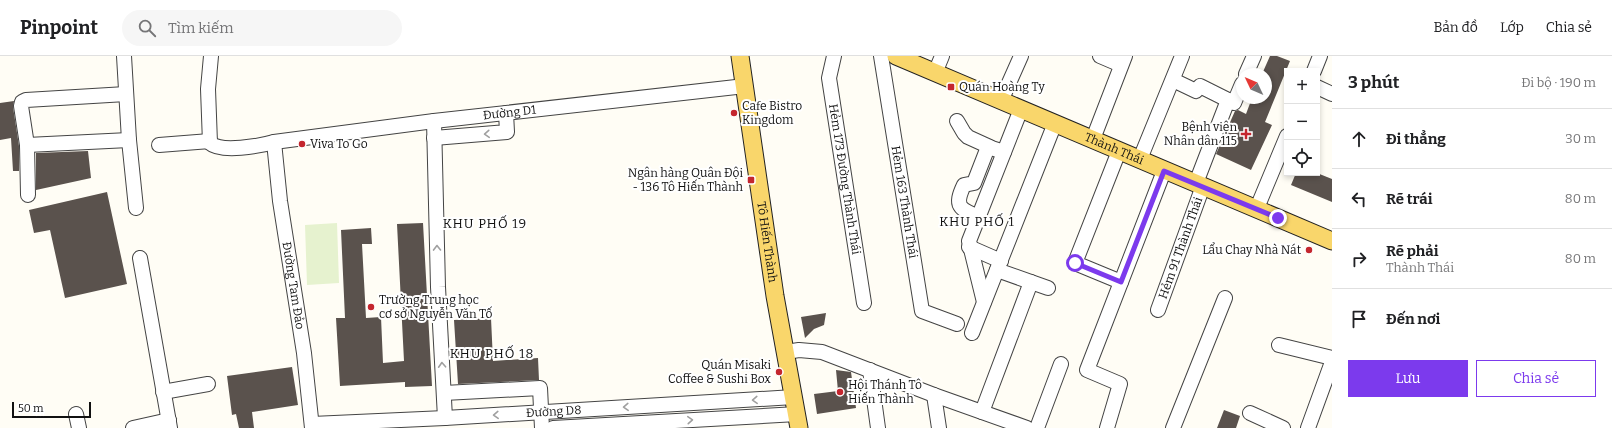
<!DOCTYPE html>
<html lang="vi">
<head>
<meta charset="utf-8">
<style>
  :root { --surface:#fff; --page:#f6f6f6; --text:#202124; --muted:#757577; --line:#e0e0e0; --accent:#7c3aed }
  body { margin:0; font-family:Bitter,serif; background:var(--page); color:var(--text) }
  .controls { position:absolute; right:12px; top:12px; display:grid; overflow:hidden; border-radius:0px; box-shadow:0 2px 6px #0003 }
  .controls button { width:36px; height:36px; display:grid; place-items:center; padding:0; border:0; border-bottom:1px solid var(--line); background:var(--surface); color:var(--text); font:20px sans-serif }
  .compass { position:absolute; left:1236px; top:12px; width:36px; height:36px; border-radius:50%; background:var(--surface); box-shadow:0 2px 6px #0003; rotate:314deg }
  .scale { position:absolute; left:12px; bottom:10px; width:79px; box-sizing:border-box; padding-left:4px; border:2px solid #111; border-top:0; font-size:11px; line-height:14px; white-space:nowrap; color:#111; -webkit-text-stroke:3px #fff; paint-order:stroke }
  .stop { position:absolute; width:12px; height:12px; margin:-9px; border:3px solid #7c3aed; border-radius:50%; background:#fff }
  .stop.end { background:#7c3aed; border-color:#fff; box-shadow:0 1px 4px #0008 }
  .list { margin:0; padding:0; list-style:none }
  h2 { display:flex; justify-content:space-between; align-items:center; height:52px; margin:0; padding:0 16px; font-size:17px }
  h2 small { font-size:13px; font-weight:400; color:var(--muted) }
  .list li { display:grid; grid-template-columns:26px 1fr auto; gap:12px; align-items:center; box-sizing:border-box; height:60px; padding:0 16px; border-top:1px solid var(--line) }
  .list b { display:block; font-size:15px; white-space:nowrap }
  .list p { margin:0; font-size:13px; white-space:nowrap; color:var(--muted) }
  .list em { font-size:13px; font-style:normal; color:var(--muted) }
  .actions { display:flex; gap:8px; padding:12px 16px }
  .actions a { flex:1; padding:9px 0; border:1px solid var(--accent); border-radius:0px; text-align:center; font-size:14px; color:var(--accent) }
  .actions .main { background:var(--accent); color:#fff }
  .icon { flex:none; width:22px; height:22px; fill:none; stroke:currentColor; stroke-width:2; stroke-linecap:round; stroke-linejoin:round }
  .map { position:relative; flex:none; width:1332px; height:372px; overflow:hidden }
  header { display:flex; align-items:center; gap:24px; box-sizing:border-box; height:56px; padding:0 20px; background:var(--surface); border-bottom:1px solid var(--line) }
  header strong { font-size:19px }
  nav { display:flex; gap:22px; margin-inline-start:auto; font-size:14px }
  .search { width:280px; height:36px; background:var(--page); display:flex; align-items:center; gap:10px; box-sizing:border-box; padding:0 14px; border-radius:22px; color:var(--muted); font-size:15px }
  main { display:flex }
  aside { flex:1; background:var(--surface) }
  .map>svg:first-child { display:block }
  .pitch { fill:#e6f2cf }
  .building { fill:#5a524d }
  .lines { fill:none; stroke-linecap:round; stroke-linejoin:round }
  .minor-casing { stroke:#444; stroke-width:16 }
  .major-casing { stroke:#222; stroke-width:19 }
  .minor { stroke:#fff; stroke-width:14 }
  .major { stroke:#f9d66b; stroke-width:17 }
  .oneway { stroke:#a0a0a0 }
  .route { stroke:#7c3aed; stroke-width:5 }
  .poi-dot { fill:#c4262e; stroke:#fff; stroke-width:1.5 }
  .labels { text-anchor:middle; stroke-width:4; stroke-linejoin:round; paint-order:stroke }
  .poi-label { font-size:12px; fill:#111; stroke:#fff; text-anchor:start }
  .street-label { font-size:12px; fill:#111; stroke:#fff }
  .neighbourhood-label { font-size:13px; letter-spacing:1px; fill:#111; stroke:#fff }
</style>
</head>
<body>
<header>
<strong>Pinpoint</strong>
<div class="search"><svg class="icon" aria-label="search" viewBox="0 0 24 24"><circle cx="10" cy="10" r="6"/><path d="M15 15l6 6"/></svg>Tìm kiếm</div>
<nav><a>Bản đồ</a><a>Lớp</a><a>Chia sẻ</a></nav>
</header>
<main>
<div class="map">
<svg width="1332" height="372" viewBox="0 0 1332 372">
  <rect width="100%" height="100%" fill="#fffdf5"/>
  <path class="pitch" d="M337 167 339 227 307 229 305 169Z"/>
  <path class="building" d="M1270 0H1277L1290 5 1265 66 1272 69 1251 114 1216 98 1235 55 1238 54 1246 58 1252 42H1266V18H1262Z
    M14 45 13 51 19 90V115H13L11 82 0 84V47Z
    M88 95 91 122 36 134V97Z
    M1296 117H1317L1332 123V146L1291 129Z
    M107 136 127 228 65 242 50 174 34 177 29 154Z
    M423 167 432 330 405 331V326L340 330 336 262H345L341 174 371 172 372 188H362L366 262 381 261 383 307 404 305 397 168Z
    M826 257 824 269 814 273 805 282 801 261Z
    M491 262 493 305 538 302 539 324 458 328 454 264Z
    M292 311 298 349 252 356 254 372H239L236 358 232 359 227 320Z
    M836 314 851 316 856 352 817 358 814 338 838 335Z
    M1224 354 1240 360 1236 372H1217Z"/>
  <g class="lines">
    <g class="minor-casing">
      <g id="minor">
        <path d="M124 0 129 84 136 152"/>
        <path id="s1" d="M211 0 208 33 210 87C221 97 260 90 274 86L434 65 745 30"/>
        <path id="s2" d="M834 0 829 22 864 247"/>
        <path id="s3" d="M881 0 922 255 957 268"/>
        <path d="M1100 0 1121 9"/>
        <path d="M1314 15 1320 0"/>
        <path d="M935 17 942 0"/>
        <path d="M1246 18 1254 0"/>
        <path d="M1173 24 1196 35 1200 30 1234 47 1242 28"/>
        <path d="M1317 31 1332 38"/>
        <path d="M1001 45 1021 0"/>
        <path d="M434 65 438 231 445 362"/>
        <path d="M957 65 964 77 968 81 990 91"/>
        <path d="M434 82 507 76 506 57"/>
        <path d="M1093 83 1125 0"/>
        <path id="s4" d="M274 86 280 145 304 297 312 372"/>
        <path d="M27 89 129 84"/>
        <path d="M159 89 210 85"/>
        <path d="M1119 95 1075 207 1121 226"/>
        <path d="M1140 103 1182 0"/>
        <path d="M1196 127 1228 44"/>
        <path d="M28 139 27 89 21 50 22 46 26 44 126 38"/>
        <path d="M1257 152 1287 80"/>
        <path d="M979 161C959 153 954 150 964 129L974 127 988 91 1004 96"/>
        <path d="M969 191 1001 205"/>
        <path d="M140 202 170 372"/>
        <path d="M997 214 1048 232"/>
        <path d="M984 246 969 185 1021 53"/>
        <path id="s5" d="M1158 254 1203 130"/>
        <path d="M972 277 1055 67"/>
        <path d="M1279 289 1332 302"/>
        <path d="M786 296 799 294 822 296 934 339 1027 372"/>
        <path d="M870 314 878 372"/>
        <path d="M163 336 208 328"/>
        <path d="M444 337 540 332 542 372"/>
        <path d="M934 339 939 372"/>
        <path d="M982 356 1031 226"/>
        <path d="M1250 357 1283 372"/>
        <path d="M76 358 79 372"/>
        <path id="s6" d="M312 368 445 362 794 341"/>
        <path d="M133 372 169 364"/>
        <path d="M553 372 797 358"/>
        <path d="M1037 372 1061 308"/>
        <path d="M1107 372 1120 328 1087 314 1164 115"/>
        <path d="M1173 372 1225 242"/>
        <path d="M1308 372 1332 306"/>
      </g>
    </g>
    <g class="major-casing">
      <g id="major">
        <path id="s7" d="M740 0 775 240 799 372"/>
        <path id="s8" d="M896 0 1332 185"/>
      </g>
    </g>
    <use href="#minor" class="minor"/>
    <use href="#major" class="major"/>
  </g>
  <defs><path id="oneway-chevron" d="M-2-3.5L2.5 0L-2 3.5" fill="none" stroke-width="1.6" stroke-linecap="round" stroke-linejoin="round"/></defs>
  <g class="oneway">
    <use href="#oneway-chevron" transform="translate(487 78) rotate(176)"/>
    <use href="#oneway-chevron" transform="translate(437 192) rotate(-91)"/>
    <use href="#oneway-chevron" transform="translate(442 309) rotate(-93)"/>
    <use href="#oneway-chevron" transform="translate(755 344) rotate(177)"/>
    <use href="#oneway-chevron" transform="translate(626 351) rotate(177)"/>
    <use href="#oneway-chevron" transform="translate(496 359) rotate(177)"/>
    <use href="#oneway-chevron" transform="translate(690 364) rotate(-4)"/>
  </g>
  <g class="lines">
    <path class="route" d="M1075 207 1121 226 1164 115 1278 162"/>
  </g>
  <g class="poi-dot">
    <rect x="947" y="27" width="8" height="8" rx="2"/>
    <circle cx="734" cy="57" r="4"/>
    <path d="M1244 72h4v4h4v4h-4v4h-4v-4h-4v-4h4z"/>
    <circle cx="302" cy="88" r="4"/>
    <rect x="747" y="120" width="8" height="8" rx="2"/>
    <circle cx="1309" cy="194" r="4"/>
    <circle cx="371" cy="251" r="4"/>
    <circle cx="779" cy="316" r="4"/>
    <circle cx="840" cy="336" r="4"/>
  </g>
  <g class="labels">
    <g class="poi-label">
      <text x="959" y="35">Quán Hoàng Ty</text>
      <text x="742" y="54">Cafe Bistro<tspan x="742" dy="14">Kingdom</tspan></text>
      <text x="1237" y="75" text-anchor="end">Bệnh viện<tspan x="1237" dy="14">Nhân dân 115</tspan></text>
      <text x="310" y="92">Viva To Go</text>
      <text x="743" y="121" text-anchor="end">Ngân hàng Quân Đội<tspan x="743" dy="14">- 136 Tô Hiến Thành</tspan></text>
      <text x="1301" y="198" text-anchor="end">Lẩu Chay Nhà Nát</text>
      <text x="379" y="248">Trường Trung học<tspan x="379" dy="14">cơ sở Nguyễn Văn Tố</tspan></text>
      <text x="771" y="313" text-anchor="end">Quán Misaki<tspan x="771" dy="14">Coffee &amp; Sushi Box</tspan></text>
      <text x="848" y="333">Hội Thánh Tô<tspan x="848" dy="14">Hiến Thành</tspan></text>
    </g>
    <g class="street-label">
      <text dy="4" stroke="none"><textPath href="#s1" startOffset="390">Đường D1</textPath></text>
      <text dy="4" stroke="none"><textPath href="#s8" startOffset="237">Thành Thái</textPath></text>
      <text dy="4" stroke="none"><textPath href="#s2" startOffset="125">Hẻm 173 Đường Thành Thái</textPath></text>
      <text dy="4" stroke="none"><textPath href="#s3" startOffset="148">Hẻm 163 Thành Thái</textPath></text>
      <text dy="4" stroke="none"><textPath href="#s7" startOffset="188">Tô Hiến Thành</textPath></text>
      <text dy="4" stroke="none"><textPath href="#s5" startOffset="66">Hẻm 91 Thành Thái</textPath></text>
      <text dy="4" stroke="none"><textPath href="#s4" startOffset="145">Đường Tam Đảo</textPath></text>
      <text dy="4" stroke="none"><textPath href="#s6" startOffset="242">Đường D8</textPath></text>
    </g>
    <g class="neighbourhood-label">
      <text x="977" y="170">KHU PHỐ 1</text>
      <text x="485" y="172">KHU PHỐ 19</text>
      <text x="492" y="302">KHU PHỐ 18</text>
    </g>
  </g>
</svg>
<div class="controls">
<button>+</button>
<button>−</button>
<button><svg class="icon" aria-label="locate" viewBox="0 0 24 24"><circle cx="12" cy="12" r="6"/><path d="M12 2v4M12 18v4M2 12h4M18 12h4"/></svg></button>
</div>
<svg class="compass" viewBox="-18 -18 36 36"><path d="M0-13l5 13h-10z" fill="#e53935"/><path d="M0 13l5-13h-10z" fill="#757577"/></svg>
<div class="scale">50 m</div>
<div class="stop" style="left:1075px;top:207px"></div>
<div class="stop end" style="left:1278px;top:162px"></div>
</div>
<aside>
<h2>3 phút<small>Đi bộ · 190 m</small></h2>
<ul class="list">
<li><svg class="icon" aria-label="ahead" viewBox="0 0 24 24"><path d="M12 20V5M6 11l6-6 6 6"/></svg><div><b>Đi thẳng</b></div><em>30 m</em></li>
<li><svg class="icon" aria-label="left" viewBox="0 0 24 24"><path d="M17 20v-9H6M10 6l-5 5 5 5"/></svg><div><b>Rẽ trái</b></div><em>80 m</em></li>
<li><svg class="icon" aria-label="right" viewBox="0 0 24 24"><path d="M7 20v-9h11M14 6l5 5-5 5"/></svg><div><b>Rẽ phải</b><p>Thành Thái</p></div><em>80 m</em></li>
<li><svg class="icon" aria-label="arrive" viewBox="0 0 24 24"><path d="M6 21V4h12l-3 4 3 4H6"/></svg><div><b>Đến nơi</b></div></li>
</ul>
<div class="actions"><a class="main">Lưu</a><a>Chia sẻ</a></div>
</aside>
</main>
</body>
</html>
